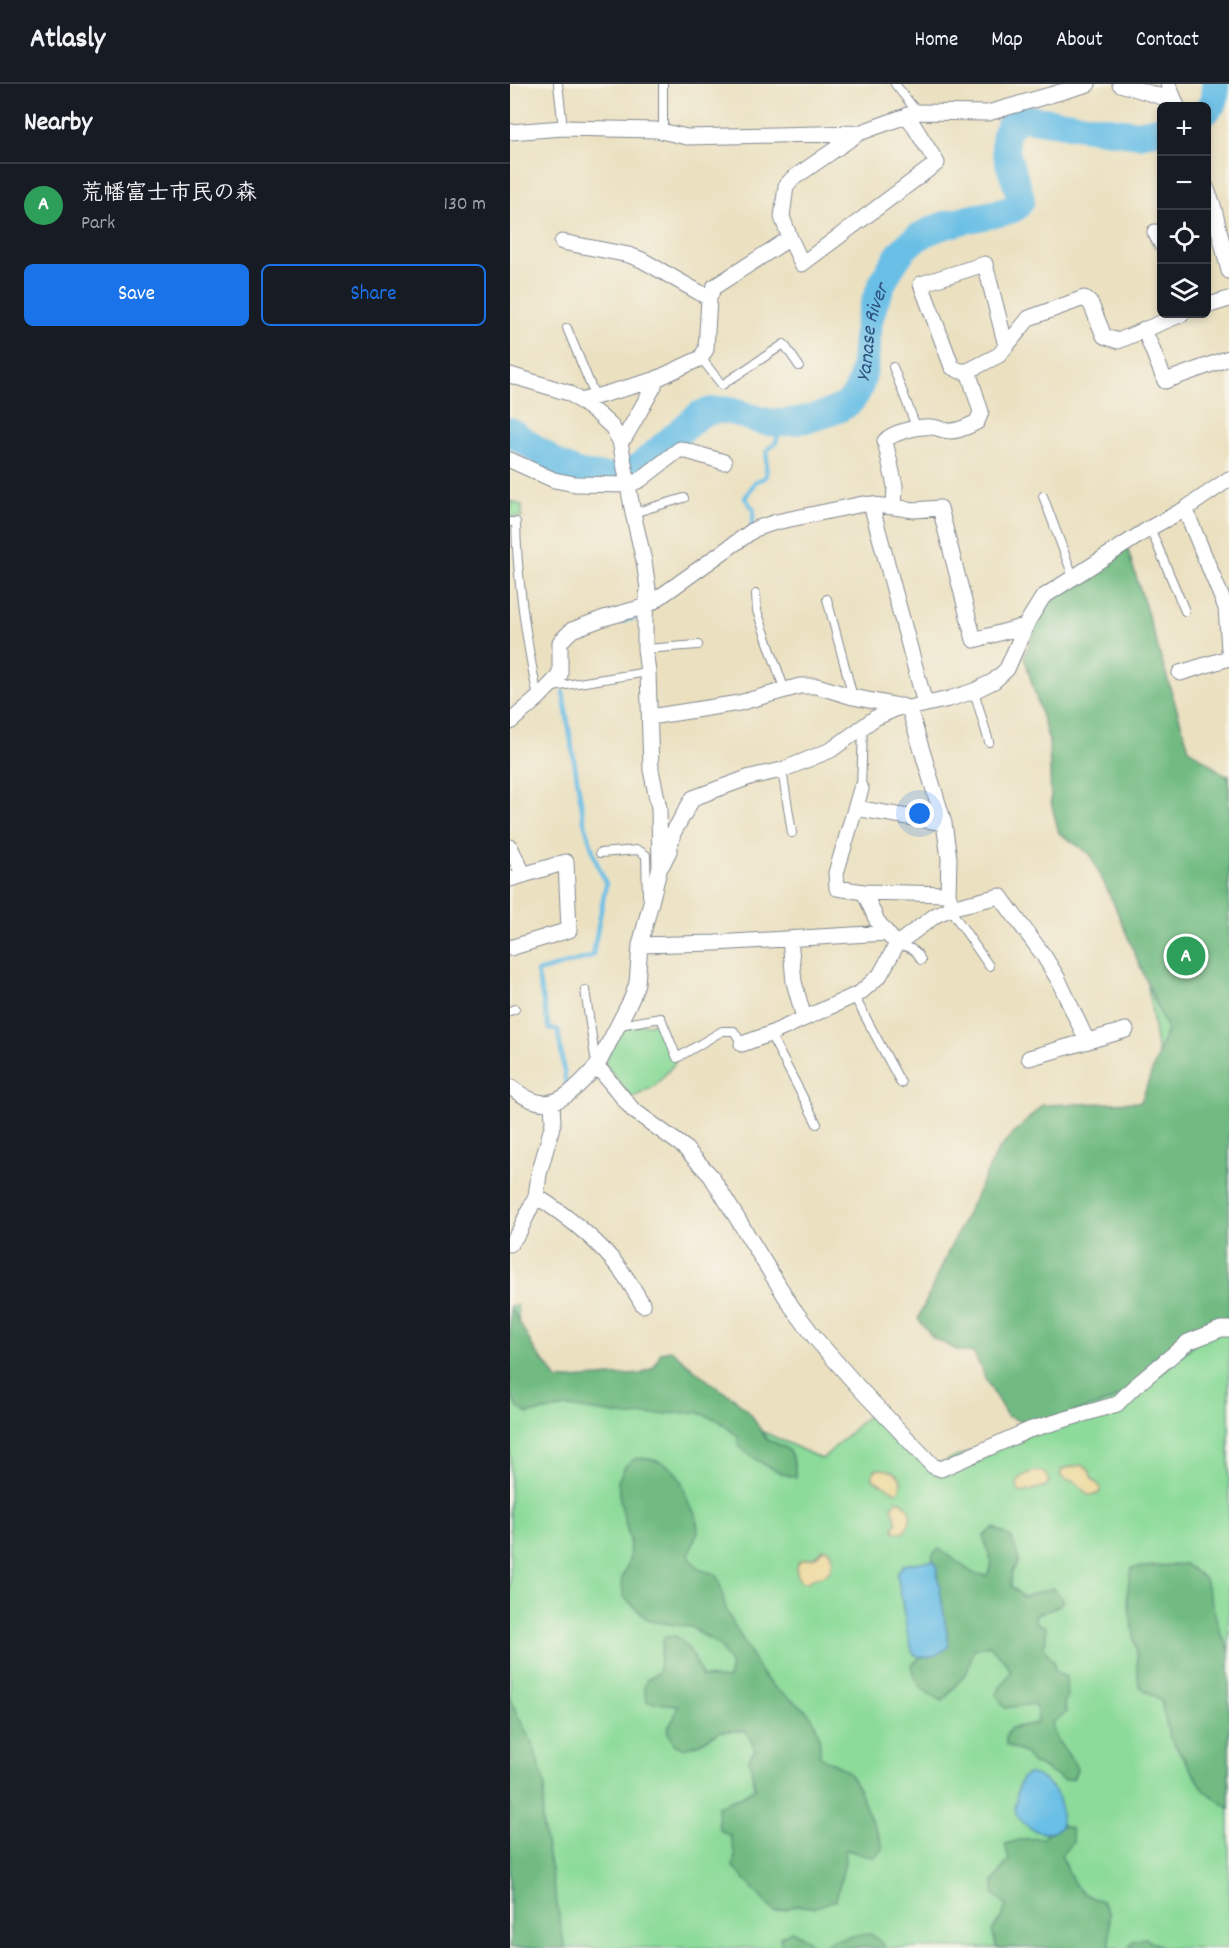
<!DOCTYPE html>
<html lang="en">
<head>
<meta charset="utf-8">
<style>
  :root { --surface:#171b24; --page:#242831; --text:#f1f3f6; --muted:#9ea1a6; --line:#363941; --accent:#1a73e8 }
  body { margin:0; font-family:Dekko,"Klee One",sans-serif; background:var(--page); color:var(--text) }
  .controls { position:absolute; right:18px; top:18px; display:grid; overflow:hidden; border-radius:9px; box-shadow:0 3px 9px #0003 }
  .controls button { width:54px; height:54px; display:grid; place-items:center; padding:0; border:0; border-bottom:2px solid var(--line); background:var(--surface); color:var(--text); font:30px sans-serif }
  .you { position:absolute; left:410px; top:730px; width:21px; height:21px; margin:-15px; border:4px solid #fff; border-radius:50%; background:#1a73e8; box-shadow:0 0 0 9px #1a73e833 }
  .badge { display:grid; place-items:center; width:39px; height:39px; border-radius:50%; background:var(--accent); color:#fff; font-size:20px; font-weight:700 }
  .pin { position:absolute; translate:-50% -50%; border:3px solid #fff; box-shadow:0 2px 6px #0006 }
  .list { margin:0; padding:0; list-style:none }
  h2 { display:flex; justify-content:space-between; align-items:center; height:78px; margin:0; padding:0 24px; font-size:26px }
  h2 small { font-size:20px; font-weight:400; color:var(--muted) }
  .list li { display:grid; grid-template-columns:39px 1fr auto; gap:18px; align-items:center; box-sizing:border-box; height:84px; padding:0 24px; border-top:2px solid var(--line) }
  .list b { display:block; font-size:22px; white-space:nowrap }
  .list p { margin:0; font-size:20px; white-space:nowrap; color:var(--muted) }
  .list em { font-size:20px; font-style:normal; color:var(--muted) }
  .actions { display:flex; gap:12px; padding:18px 24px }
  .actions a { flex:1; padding:14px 0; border:2px solid var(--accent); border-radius:9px; text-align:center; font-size:21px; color:var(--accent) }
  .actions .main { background:var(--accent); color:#fff }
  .icon { flex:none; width:33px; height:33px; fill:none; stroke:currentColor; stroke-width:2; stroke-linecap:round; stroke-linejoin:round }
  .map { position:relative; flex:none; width:719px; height:1864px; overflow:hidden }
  header { display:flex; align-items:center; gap:36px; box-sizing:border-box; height:84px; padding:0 30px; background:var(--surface); border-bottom:2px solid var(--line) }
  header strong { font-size:28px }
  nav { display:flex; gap:33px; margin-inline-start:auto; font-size:21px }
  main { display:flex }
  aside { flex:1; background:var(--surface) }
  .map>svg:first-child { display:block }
  .green { fill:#8cdb9a; stroke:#54857c; stroke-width:1.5 }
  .forest { fill:#71bb82; stroke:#467570; stroke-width:1.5 }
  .sand { fill:#eeda9e; stroke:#84847e; stroke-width:1.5 }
  .water { fill:#6abfe6; stroke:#4277a2; stroke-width:1.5 }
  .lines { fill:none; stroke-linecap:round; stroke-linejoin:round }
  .stream { stroke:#6abfe6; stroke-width:4.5 }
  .river { stroke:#6abfe6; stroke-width:28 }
  .service-casing { stroke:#838890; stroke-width:10 }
  .minor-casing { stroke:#838890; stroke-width:17 }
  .service { stroke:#fff; stroke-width:8 }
  .minor { stroke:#fff; stroke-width:15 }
  .labels { text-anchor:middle; stroke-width:4.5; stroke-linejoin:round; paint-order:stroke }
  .water-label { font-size:21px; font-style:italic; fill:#2f5380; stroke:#f7f3e8 }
</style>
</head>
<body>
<header>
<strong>Atlasly</strong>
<nav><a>Home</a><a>Map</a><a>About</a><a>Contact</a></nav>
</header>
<main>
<aside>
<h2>Nearby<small></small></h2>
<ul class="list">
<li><span class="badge" style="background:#2e9e5b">A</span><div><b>荒幡富士市民の森</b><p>Park</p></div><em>130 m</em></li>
</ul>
<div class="actions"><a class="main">Save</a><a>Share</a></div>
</aside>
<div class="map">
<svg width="719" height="1864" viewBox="0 0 719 1864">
  <rect width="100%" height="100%" fill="#f7f3e8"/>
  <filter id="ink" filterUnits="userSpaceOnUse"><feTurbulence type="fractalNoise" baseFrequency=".0167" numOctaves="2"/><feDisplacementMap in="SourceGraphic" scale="12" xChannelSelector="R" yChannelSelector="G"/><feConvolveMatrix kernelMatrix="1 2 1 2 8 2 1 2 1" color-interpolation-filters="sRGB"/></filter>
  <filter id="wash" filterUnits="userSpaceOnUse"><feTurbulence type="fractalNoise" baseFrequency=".008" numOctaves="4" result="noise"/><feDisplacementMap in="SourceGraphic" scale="24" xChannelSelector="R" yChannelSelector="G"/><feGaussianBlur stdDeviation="1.35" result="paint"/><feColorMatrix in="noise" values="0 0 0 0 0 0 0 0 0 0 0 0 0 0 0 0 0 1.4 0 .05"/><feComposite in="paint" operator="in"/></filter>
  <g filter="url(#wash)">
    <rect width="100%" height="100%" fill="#ebe1c1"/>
    <path class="green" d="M0 417 12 421V433H0Z
      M719 691V1864H5L0 1847V1224L7 1221 15 1302 181 1294 230 1337 312 1375 354 1335 368 1325 422 1382 519 1346 659 1045 608 699Z
      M150 938 165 979 145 1002 122 1014 94 979 112 944Z"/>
    <path class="forest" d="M617 463 679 665 719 694V1236L714 1234 646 1294 600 1317 522 1342 497 1332 477 1298 464 1269 449 1267 423 1254 408 1235 441 1162 488 1066 532 1021 631 1018 657 946 604 820 580 770 549 749 541 718 539 657 514 572 536 518Z
      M0 1222 27 1270 38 1282 47 1296 131 1290 144 1283 151 1268 161 1266 202 1300 224 1314 242 1332 257 1356C282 1363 283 1369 286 1394 263 1387 245 1377 228 1361V1353L208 1336 187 1328 118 1332 58 1323 17 1330 8 1324 0 1310Z
      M138 1374C161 1380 168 1386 175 1408 178 1417 178 1423 186 1429L188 1447 179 1471C185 1486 191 1486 206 1490 212 1501 212 1513 216 1525 221 1538 230 1549 236 1562 242 1571 246 1581 252 1590 279 1625 312 1616 310 1672 318 1678 327 1680 335 1686 348 1696 352 1717 359 1731 365 1744 370 1750 373 1765L365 1773C349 1774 349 1766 334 1766L335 1778 326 1816 306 1823 286 1822 265 1828C250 1814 238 1797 223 1783L225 1771 220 1752 209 1745 207 1722 229 1714 245 1704 239 1675 245 1665 236 1647H211L190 1659 174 1665 164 1660 157 1646 164 1634 168 1621 137 1618 134 1605 137 1595 148 1589C151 1577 151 1565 154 1553L166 1552C180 1563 186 1576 192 1593L218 1595 221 1582 210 1562 181 1543 139 1537 113 1512 112 1494 119 1477 120 1457 110 1416 108 1397 116 1381 125 1375Z
      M484 1444 502 1454 509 1477 502 1488 501 1502 513 1513 543 1504 553 1515 550 1521 525 1531 526 1539 536 1543V1555L533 1563 543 1577 546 1588 556 1593 557 1613 554 1619 557 1628 542 1639C545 1662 559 1666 567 1685L563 1695 553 1696 532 1683 522 1679 516 1670 496 1661V1651L501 1644 527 1639 528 1628 523 1620 495 1624 486 1610 501 1588 496 1578 479 1561 464 1565 457 1588 433 1617C414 1608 405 1602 402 1581L413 1570 423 1470 429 1465 463 1489 477 1492 482 1479 473 1452Z
      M675 1480 695 1495 710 1548 719 1565V1724L695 1707 659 1652 651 1617 629 1602 626 1564 617 1512 621 1484Z
      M0 1612 7 1630 23 1661 35 1701 32 1738 55 1864H0Z
      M545 1739 561 1744 563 1758 551 1771C565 1798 560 1807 592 1817L599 1829 600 1864H487L482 1847 492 1833 496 1822 484 1810V1797L499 1775 495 1760 514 1755 533 1754Z
      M281 1847 297 1855 303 1864H272L270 1853Z
      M361 1850 374 1861V1864H311C324 1852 344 1852 361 1850Z
      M635 1854 650 1862V1864H619L623 1857Z"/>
    <path class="sand" d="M572 1381 579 1385 581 1393 591 1404 590 1408 585 1411H578L565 1397 555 1396 550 1391 552 1385Z
      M368 1385C377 1385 387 1387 391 1396L390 1406 386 1408 364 1396 362 1393 363 1388Z
      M526 1387C533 1388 538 1389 539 1397L536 1402 512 1409 508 1406C504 1395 516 1389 526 1387Z
      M386 1417H391C405 1426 402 1438 393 1449L384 1447V1442L387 1438 382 1423Z
      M313 1465 320 1466 323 1474C321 1488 319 1492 305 1493L297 1499 289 1496 286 1484 288 1479 291 1476 305 1473Z"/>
    <path class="water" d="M417 1477H424L426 1480 439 1562C428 1572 417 1577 403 1570L397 1547 387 1490 393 1481Z
      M518 1690C530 1690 543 1702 548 1713 552 1721 551 1734 551 1743 549 1744 544 1748 543 1748 530 1752 511 1741 506 1729 504 1723 506 1716 507 1710 509 1700 509 1695 518 1690Z"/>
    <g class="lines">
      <path class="stream" d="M241 442 242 441 244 426 235 414 245 398 256 393 257 366 266 359 270 339
        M61 555 105 539 124 534
        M57 570 59 588
        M53 608 74 737 86 777 96 800 83 870 80 873 27 888 39 945 48 946 56 1001"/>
      <g class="river">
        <path d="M696 27C706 18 706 12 705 0"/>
        <path id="s1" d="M0 347 49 381 69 390 97 393 110 392 128 384 189 331C221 318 229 334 259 338 278 341 317 332 334 322 361 306 353 259 360 233 366 211 376 189 389 171 409 143 449 137 479 131 487 129 499 128 506 123 507 123 510 117 511 116 508 96 484 58 501 41 504 38 509 36 513 34L628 50 652 45"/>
      </g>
    </g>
  </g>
  <g filter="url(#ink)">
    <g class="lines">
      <g class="service-casing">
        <path id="service" d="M48 0 53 44
          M385 0 407 28
          M153 47V0
          M57 244 85 312
          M191 274 212 301 274 260 289 282
          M383 283 407 345
          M533 412 563 492
          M123 429 174 414
          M0 438H6C7 497 16 555 28 614
          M640 444 675 527
          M246 510 247 527 275 607
          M317 515 343 613
          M135 565 188 561
          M43 603 138 588
          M464 607 479 658
          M272 686 282 749
          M351 705 353 644
          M90 769 128 766 136 771 137 812
          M440 825 479 882
          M387 860C399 864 406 864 411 876
          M75 906 86 980
          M344 912 391 999
          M0 927 5 925
          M109 941 151 934 167 974 212 947H224L232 960
          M260 950 307 1040"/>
      </g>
      <g class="minor-casing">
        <path id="minor" d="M610 0 665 17
          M658 0 667 22
          M0 48 53 44 146 46 177 53 349 49 407 28 478 29 578 0
          M696 103 703 121 719 187
          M645 148 652 161
          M280 154 292 180 427 79 397 31
          M52 158 119 171 132 176 199 214
          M696 222 719 215
          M634 245 655 297 719 274
          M458 287H450L442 283 411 200 475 180 496 262
          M0 291 59 309 89 331 102 343 110 357 123 429 134 477 138 505 135 533V565L138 588 141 686 149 724 150 783 130 861 127 899 122 914 87 982
          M71 317 144 296
          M110 357 115 353 144 302V296L191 274 196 265 199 214 204 203 280 154 272 133 276 102 282 95 349 49
          M0 376 44 396 65 400 119 401 130 396 170 365 214 378
          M361 420 415 620
          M384 423 404 426 430 424 464 556 515 542
          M675 425 716 524 719 565
          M670 589 719 574
          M399 624 434 739 439 774 438 810 441 818
          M140 633 229 619 290 602H307L343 613 399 624 439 615 464 607 484 597 497 585 518 537 533 513 640 444 675 425 719 395
          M0 638 28 614 50 591V558L62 546 94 534 137 522 245 445 266 438 353 420 384 423 385 402 375 357C382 348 410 342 421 343 427 343 433 347 440 347 450 347 458 342 467 338L471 328 458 287 489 271 519 234 574 214 581 220 594 252 608 257 672 230
          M351 705 326 789 327 804 354 808 438 810
          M345 724 434 739
          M0 763 14 791
          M152 781 159 767 163 749 183 714 240 693 272 686 321 666 365 634 392 622
          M0 795 56 778 59 846 0 864
          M354 808 367 837 381 854
          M280 855 284 898 294 934
          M130 861 205 859 376 849
          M232 960 260 950 350 909 370 891 387 860 426 831 444 823 490 812 534 872 548 895 577 957
          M519 974 616 946
          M0 1003C8 1008 16 1015 25 1017 51 1026 71 998 87 982L123 1026 174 1063 201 1092 282 1223 306 1255 350 1305 423 1382 431 1385 519 1346 607 1320 623 1304 678 1258 711 1245H719
          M26 1112C57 1132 87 1155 110 1185 119 1197 126 1209 133 1221
          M0 1160 9 1148 26 1112 29 1090 43 1039 42 1019"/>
      </g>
      <use href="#service" class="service"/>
      <use href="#minor" class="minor"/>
    </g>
  </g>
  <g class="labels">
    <g class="water-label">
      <text dy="7" stroke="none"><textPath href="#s1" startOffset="454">Yanase River</textPath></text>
    </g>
  </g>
</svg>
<div class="controls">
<button>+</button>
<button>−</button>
<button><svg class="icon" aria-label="locate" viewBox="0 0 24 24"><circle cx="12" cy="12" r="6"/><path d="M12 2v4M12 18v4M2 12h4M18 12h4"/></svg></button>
<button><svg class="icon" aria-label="layers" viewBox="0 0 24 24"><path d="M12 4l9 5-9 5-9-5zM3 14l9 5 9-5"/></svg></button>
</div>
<div class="you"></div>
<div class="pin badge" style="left:676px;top:872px;background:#2e9e5b">A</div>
</div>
</main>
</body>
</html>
